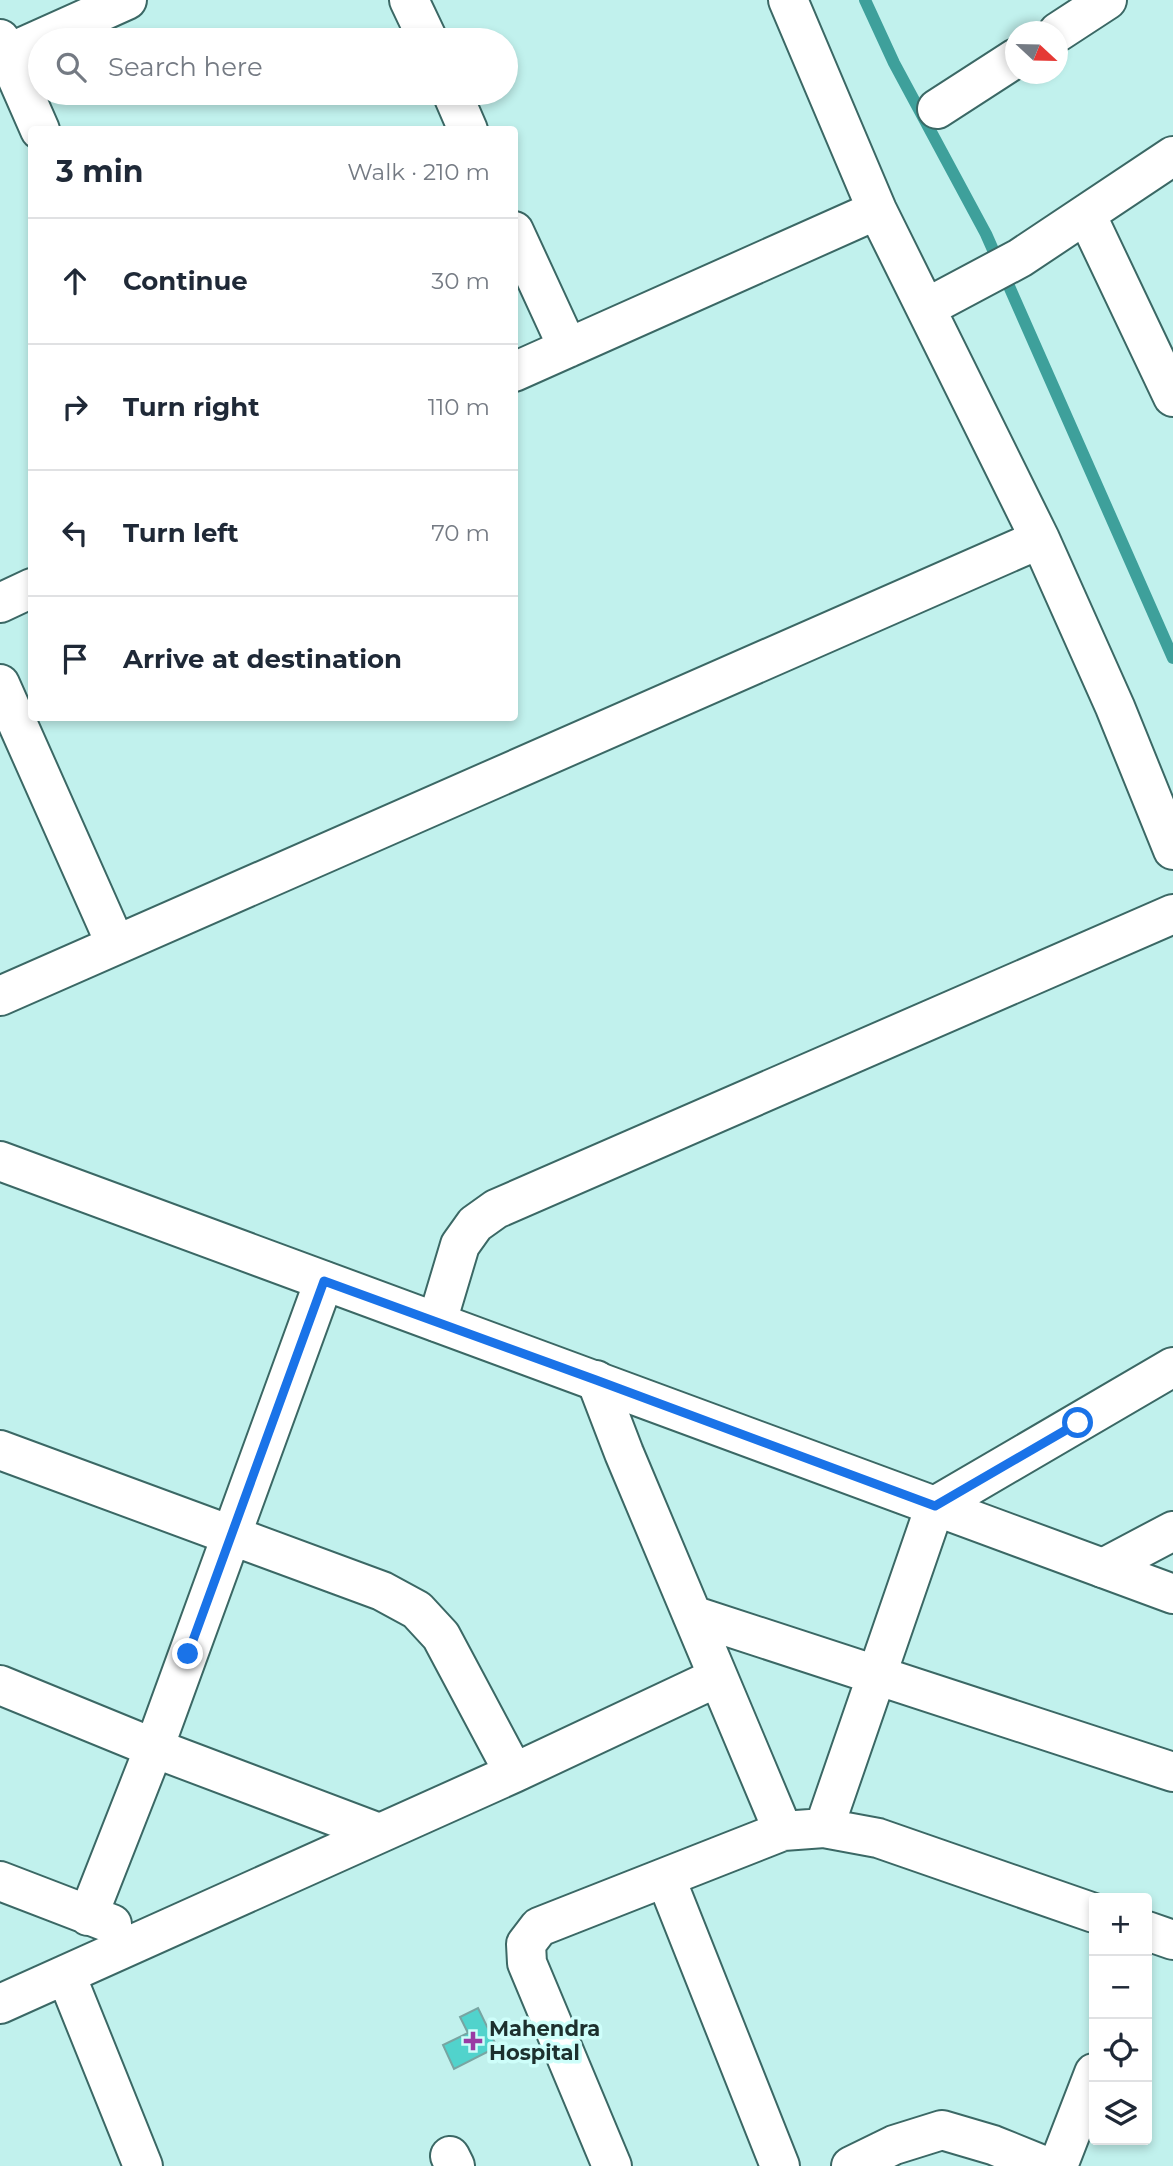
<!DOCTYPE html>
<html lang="en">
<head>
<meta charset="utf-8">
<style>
  :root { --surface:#fff; --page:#f6f6f7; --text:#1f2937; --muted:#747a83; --line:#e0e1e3 }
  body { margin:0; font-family:Montserrat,sans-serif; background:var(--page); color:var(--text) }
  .controls { position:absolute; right:21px; bottom:21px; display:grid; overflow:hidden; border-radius:7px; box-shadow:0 4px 10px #0003 }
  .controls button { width:63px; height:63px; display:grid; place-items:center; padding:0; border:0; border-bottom:2px solid var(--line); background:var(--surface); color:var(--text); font:35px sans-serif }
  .compass { position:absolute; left:1005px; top:21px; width:63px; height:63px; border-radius:50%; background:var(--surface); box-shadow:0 4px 10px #0003; rotate:112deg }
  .stop { position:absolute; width:21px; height:21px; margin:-16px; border:5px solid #1a73e8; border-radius:50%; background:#fff }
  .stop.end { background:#1a73e8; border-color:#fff; box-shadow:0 2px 7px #0008 }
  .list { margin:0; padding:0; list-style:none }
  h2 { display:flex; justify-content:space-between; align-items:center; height:91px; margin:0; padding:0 28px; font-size:30px }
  h2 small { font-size:23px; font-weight:400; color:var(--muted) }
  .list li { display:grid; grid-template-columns:46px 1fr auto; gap:21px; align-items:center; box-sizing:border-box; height:126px; padding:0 28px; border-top:2px solid var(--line) }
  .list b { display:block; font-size:26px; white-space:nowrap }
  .list em { font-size:23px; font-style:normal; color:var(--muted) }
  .icon { flex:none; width:38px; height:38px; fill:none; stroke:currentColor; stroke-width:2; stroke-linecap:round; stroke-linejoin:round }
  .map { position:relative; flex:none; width:1173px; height:2166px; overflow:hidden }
  .search { position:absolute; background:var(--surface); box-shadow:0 4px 10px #0003; left:28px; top:28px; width:490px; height:77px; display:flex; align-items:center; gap:18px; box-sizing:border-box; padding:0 24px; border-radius:38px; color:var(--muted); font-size:26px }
  .panel { position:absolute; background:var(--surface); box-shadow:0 4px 10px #0003; left:28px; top:126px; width:490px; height:595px; border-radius:7px }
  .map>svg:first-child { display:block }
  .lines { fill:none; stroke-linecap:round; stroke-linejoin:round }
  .stream { stroke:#3ea09b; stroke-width:12 }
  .building { fill:#51d3cc; stroke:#78a5a2; stroke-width:2 }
  .minor-casing { stroke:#3b6865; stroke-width:42 }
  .tertiary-casing { stroke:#3b6865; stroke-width:42 }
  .minor { stroke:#fff; stroke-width:38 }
  .tertiary { stroke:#fff; stroke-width:38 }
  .route { stroke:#1a73e8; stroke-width:9 }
  .poi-dot { fill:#993ba4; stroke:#cefefa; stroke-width:2.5 }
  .labels { text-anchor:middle; stroke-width:7; stroke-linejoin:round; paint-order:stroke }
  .poi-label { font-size:21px; font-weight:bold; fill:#1d302e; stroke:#cefefa; text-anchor:start }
</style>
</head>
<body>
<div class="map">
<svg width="1173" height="2166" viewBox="0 0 1173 2166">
  <rect width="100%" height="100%" fill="#c1f1ed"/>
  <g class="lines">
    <path class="stream" d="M865 0 894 63 986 234 1173 658"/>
  </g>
  <path class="building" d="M478 2008 497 2047 454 2069 443 2045 468 2033 460 2017Z"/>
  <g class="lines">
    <g class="minor-casing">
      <path id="minor" d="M409 0 428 40
        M788 0 877 210 1040 539 1115 707 1173 850
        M1058 32 1107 0
        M0 39 40 130
        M7 54 127 0
        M452 93 468 130
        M937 109 1016 58
        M1086 214 1173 397
        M514 231 568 348
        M926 308 1020 258 1173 156
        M514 372 877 210
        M0 603 32 588
        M0 684 116 945
        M0 996 1040 539
        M437 1322 460 1245 475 1224 496 1209 1173 914
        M596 1380 624 1453 783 1831
        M0 1450 382 1591 417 1610 441 1636 514 1773
        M1103 1568 1173 1531
        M692 1615 1173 1772
        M0 1685 154 1748 379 1833
        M824 1828 935 1506 1173 1367
        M666 1879 780 2166
        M0 1881 112 1924
        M88 1916 154 1748 324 1281
        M1147 1931 1173 1940
        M66 1975 143 2166
        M0 2004 514 1773 718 1677
        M450 2156 455 2166
        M612 2166 527 1963 526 1944 539 1927 783 1831 824 1828 878 1838 1094 1913
        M851 2166 894 2145 942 2130 993 2145 1045 2166
        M1058 2166 1094 2073"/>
    </g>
    <g class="tertiary-casing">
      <path id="tertiary" d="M0 1161 1173 1594"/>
    </g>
    <use href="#minor" class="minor"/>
    <use href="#tertiary" class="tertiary"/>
  </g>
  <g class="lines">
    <path class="route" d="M188 1654 324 1281 596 1380 935 1506 1078 1423"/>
  </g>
  <path class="poi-dot" d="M469.5 2030.5h7v7h7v7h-7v7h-7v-7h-7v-7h7z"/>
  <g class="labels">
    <g class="poi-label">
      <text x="489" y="2036">Mahendra<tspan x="489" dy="24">Hospital</tspan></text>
    </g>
  </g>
</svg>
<div class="controls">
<button>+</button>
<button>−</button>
<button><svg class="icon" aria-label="locate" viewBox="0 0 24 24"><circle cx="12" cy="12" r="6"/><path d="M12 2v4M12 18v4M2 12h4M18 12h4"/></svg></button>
<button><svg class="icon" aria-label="layers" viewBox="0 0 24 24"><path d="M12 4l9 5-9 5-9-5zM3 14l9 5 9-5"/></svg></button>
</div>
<svg class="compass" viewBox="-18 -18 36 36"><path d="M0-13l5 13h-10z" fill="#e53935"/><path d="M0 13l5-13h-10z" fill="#747a83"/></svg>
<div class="stop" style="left:1078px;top:1423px"></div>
<div class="stop end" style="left:188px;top:1654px"></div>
<div class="search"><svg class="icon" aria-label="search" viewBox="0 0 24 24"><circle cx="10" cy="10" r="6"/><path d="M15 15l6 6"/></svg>Search here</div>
<section class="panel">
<h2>3 min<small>Walk · 210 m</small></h2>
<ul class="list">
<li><svg class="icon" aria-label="ahead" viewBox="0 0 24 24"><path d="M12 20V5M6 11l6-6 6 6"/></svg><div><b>Continue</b></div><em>30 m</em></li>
<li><svg class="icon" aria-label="right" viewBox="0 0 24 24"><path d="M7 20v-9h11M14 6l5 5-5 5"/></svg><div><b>Turn right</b></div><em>110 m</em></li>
<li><svg class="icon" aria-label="left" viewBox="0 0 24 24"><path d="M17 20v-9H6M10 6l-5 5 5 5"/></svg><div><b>Turn left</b></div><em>70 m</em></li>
<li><svg class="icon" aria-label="arrive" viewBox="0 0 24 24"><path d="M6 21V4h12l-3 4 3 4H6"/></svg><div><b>Arrive at destination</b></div></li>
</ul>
</section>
</div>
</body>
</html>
